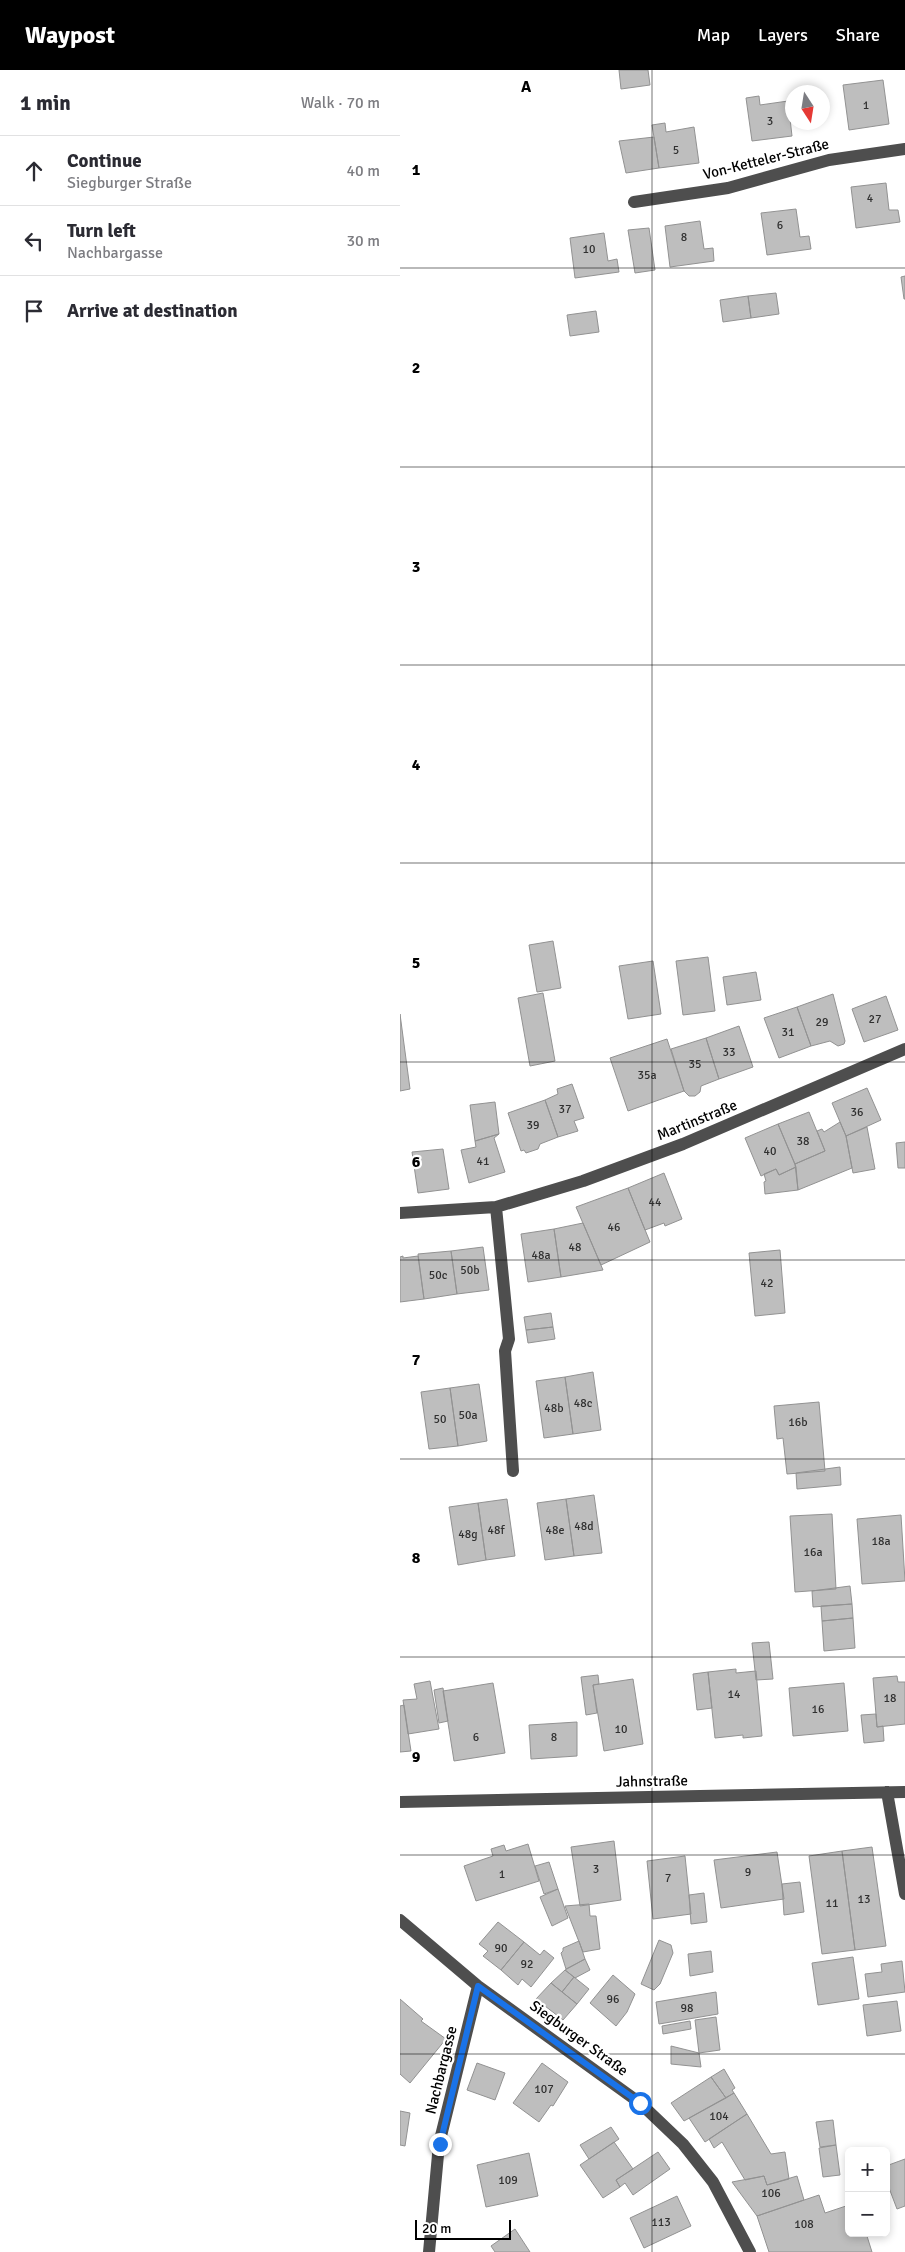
<!DOCTYPE html>
<html lang="en">
<head>
<meta charset="utf-8">
<style>
  :root { --surface:#fff; --page:#f7f7f7; --text:#2b2b33; --muted:#7c7c81; --line:#e1e1e2; --accent:#000 }
  body { margin:0; font-family:Signika,sans-serif; background:var(--page); color:var(--text) }
  .controls { position:absolute; right:15px; bottom:15px; display:grid; overflow:hidden; border-radius:8px; box-shadow:0 2px 8px #0003 }
  .controls button { width:45px; height:45px; display:grid; place-items:center; padding:0; border:0; border-bottom:1px solid var(--line); background:var(--surface); color:var(--text); font:25px sans-serif }
  .compass { position:absolute; left:385px; top:15px; width:45px; height:45px; border-radius:50%; background:var(--surface); box-shadow:0 2px 8px #0003; rotate:168deg }
  .scale { position:absolute; left:15px; bottom:12px; width:96px; box-sizing:border-box; padding-left:5px; border:2px solid #000; border-top:0; font-size:14px; line-height:18px; white-space:nowrap; color:#000; -webkit-text-stroke:4px #fff; paint-order:stroke }
  .stop { position:absolute; width:15px; height:15px; margin:-11px; border:4px solid #1a73e8; border-radius:50%; background:#fff }
  .stop.end { background:#1a73e8; border-color:#fff; box-shadow:0 1px 5px #0008 }
  .list { margin:0; padding:0; list-style:none }
  h2 { display:flex; justify-content:space-between; align-items:center; height:65px; margin:0; padding:0 20px; font-size:21px }
  h2 small { font-size:16px; font-weight:400; color:var(--muted) }
  .list li { display:grid; grid-template-columns:32px 1fr auto; gap:15px; align-items:center; box-sizing:border-box; height:70px; padding:0 20px; border-top:1px solid var(--line) }
  .list b { display:block; font-size:19px; white-space:nowrap }
  .list p { margin:0; font-size:16px; white-space:nowrap; color:var(--muted) }
  .list em { font-size:16px; font-style:normal; color:var(--muted) }
  .icon { flex:none; width:28px; height:28px; fill:none; stroke:currentColor; stroke-width:2; stroke-linecap:round; stroke-linejoin:round }
  .map { position:relative; flex:none; width:505px; height:2182px; overflow:hidden }
  header { display:flex; align-items:center; gap:30px; box-sizing:border-box; height:70px; padding:0 25px; background:var(--accent); color:#fff }
  header strong { font-size:24px }
  nav { display:flex; gap:28px; margin-inline-start:auto; font-size:18px }
  main { display:flex }
  aside { flex:1; background:var(--surface) }
  .map>svg:first-child { display:block }
  .building { fill:#bebebe; stroke:#929292 }
  .lines { fill:none; stroke-linecap:round; stroke-linejoin:round }
  .minor { stroke:#4e4e4e; stroke-width:12 }
  .route { stroke:#1a73e8; stroke-width:6 }
  .grid { fill:none; stroke:#000; stroke-width:1; stroke-opacity:0.55 }
  .labels { text-anchor:middle; stroke-width:4.5; stroke-linejoin:round; paint-order:stroke }
  .number-label { font-size:12px; fill:#303030 }
  .street-label { font-size:15px; fill:#000; stroke:#fff }
  .grid-label { font-size:16px; text-anchor:middle; font-weight:bold; fill:#000; stroke:#fff; stroke-width:4.5; stroke-linejoin:round; paint-order:stroke }
</style>
</head>
<body>
<header>
<strong>Waypost</strong>
<nav><a>Map</a><a>Layers</a><a>Share</a></nav>
</header>
<main>
<aside>
<h2>1 min<small>Walk · 70 m</small></h2>
<ul class="list">
<li><svg class="icon" aria-label="ahead" viewBox="0 0 24 24"><path d="M12 20V5M6 11l6-6 6 6"/></svg><div><b>Continue</b><p>Siegburger Straße</p></div><em>40 m</em></li>
<li><svg class="icon" aria-label="left" viewBox="0 0 24 24"><path d="M17 20v-9H6M10 6l-5 5 5 5"/></svg><div><b>Turn left</b><p>Nachbargasse</p></div><em>30 m</em></li>
<li><svg class="icon" aria-label="arrive" viewBox="0 0 24 24"><path d="M6 21V4h12l-3 4 3 4H6"/></svg><div><b>Arrive at destination</b></div></li>
</ul>
</aside>
<div class="map">
<svg width="505" height="2182" viewBox="0 0 505 2182">
  <rect width="100%" height="100%" fill="#fff"/>
  <path class="building" d="M219 0H248L250 15 221 19Z
    M483 10 489 54 449 60 443 15Z
    M359 26 360 35 388 31 392 66 352 71 346 28Z
    M265 53 266 62 294 57 299 93 259 98 252 55Z
    M254 67 259 98 226 103 219 71Z
    M486 113 489 140H498L500 152 456 158 451 117Z
    M396 139 400 167 409 166 411 179 367 185 361 143Z
    M300 151 304 179 313 178 314 191 270 197 265 156Z
    M249 158 255 200 235 203 228 160Z
    M204 163 208 191 217 189 219 202 175 208 170 168Z
    M505 206V229H504L501 207Z
    M376 223 379 244 351 248 348 226Z
    M348 226 351 248 323 252 320 230Z
    M196 241 199 262 170 266 167 245Z
    M153 871 161 918 137 922 129 875Z
    M308 887 315 941 283 945 276 891Z
    M253 891 261 944 228 949 219 896Z
    M356 902 361 930 327 935 323 907Z
    M143 923 155 991 130 996 118 928Z
    M433 924 445 971 444 974 438 976 430 971 411 976 397 937Z
    M486 926 498 960 464 972 452 939Z
    M397 937 411 976 379 988 364 948Z
    M0 944 10 1019 0 1021Z
    M339 956 353 997 319 1009 306 968Z
    M306 968 319 1009 301 1016 300 1022 295 1026H289L284 1021 271 979Z
    M267 969 284 1021 228 1041 210 988Z
    M172 1014 184 1048 174 1051 178 1061 158 1067 145 1030 158 1024 157 1019Z
    M467 1018 481 1050 446 1066 432 1033Z
    M145 1030 158 1067 140 1074 138 1079 126 1083 124 1080 121 1081 108 1043Z
    M95 1032 99 1064 75 1071 70 1035Z
    M409 1042 425 1081 395 1094 378 1054Z
    M440 1052 446 1066 452 1098 398 1120 395 1094 425 1081 417 1061 422 1059 424 1062Z
    M378 1054 396 1097 379 1105 376 1099 361 1106 345 1068Z
    M467 1057 475 1099 453 1103 446 1066Z
    M99 1064 94 1068 105 1102 69 1113 61 1080 76 1077 75 1071Z
    M505 1072V1098H498L496 1073Z
    M43 1079 49 1119 18 1123 12 1082Z
    M396 1097 398 1120 365 1124 364 1112 366 1111 364 1104 376 1099 379 1105Z
    M264 1103 282 1149 265 1156 264 1153 245 1160 228 1118Z
    M228 1118 250 1172 201 1195 176 1137Z
    M183 1153 203 1200 161 1207 154 1159Z
    M154 1159 161 1207 128 1212 121 1164Z
    M83 1177 89 1220 57 1224 51 1181Z
    M380 1180 385 1243 355 1246 349 1183Z
    M51 1181 57 1224 24 1229 18 1184Z
    M3 1186V1188L18 1186 24 1229 0 1232V1187Z
    M151 1243 153 1257 126 1260 124 1247Z
    M153 1257 155 1269 128 1273 126 1260Z
    M193 1302 201 1360 173 1364 165 1307Z
    M165 1307 173 1364 144 1368 136 1311Z
    M79 1314 87 1371 58 1376 50 1318Z
    M50 1318 58 1376 29 1379 21 1322Z
    M419 1332 425 1401 387 1404 383 1368 377 1369 374 1336Z
    M440 1397 441 1415 397 1419 396 1403Z
    M194 1425 202 1483 174 1486 166 1429Z
    M107 1429 115 1486 86 1490 78 1433Z
    M166 1429 174 1486 145 1490 137 1433Z
    M78 1433 86 1490 58 1495 49 1437Z
    M432 1444 436 1519 395 1522 390 1446Z
    M501 1445 505 1511 462 1514 457 1449Z
    M450 1516 452 1534 413 1537 412 1521Z
    M452 1534 453 1548 422 1551 421 1536Z
    M453 1548 455 1578 424 1581 422 1551Z
    M369 1572 373 1609 356 1610 352 1573Z
    M336 1599V1603L356 1601 362 1666 343 1668V1665L315 1668 308 1602Z
    M308 1602 312 1638 297 1640 293 1604Z
    M198 1605 199 1614 193 1615 197 1643 186 1645 181 1607Z
    M497 1606 498 1612H505V1654L477 1657 473 1608Z
    M233 1609 243 1674 204 1681 193 1615Z
    M30 1611 39 1659 8 1664 3 1630 17 1629 14 1614Z
    M93 1613 105 1683 54 1691 43 1621Z
    M444 1613 448 1661 393 1666 389 1618Z
    M43 1618 48 1651 39 1653 34 1620Z
    M4 1635 11 1681 0 1682V1636Z
    M476 1644 477 1657 483 1656 484 1671 464 1673 461 1645Z
    M177 1652V1686L131 1689 129 1655Z
    M214 1771 221 1830 180 1836 171 1777Z
    M128 1774 139 1811 76 1831 64 1796 93 1786 91 1779 104 1775 106 1781Z
    M472 1777 486 1876 455 1880 442 1781Z
    M442 1781 455 1880 422 1884 409 1786Z
    M377 1782 384 1829 321 1838 314 1790Z
    M285 1786 291 1844 253 1849 247 1791Z
    M149 1792 158 1819 144 1824 135 1796Z
    M400 1812 404 1842 384 1845 382 1814Z
    M158 1819 168 1848 152 1856 140 1827Z
    M304 1823 307 1852 291 1854 289 1825Z
    M189 1834 190 1846H196L200 1879 183 1882 165 1836Z
    M98 1852 124 1872 101 1900 83 1886 88 1881 79 1874Z
    M259 1870 271 1875 273 1883 260 1914 254 1920 241 1914Z
    M179 1871 185 1889 166 1899 161 1883 163 1881V1878Z
    M124 1872 140 1885 144 1880 154 1888 131 1917 122 1909 118 1915 101 1900Z
    M311 1881 313 1902 290 1906 288 1884Z
    M453 1887 459 1929 418 1935 412 1893Z
    M185 1889 190 1900 175 1908 165 1900Z
    M502 1891 505 1922 468 1927 465 1904 482 1902 481 1894Z
    M165 1900 174 1907 162 1922 151 1913Z
    M213 1905 235 1924 227 1942 216 1956 190 1933Z
    M174 1907 189 1919 177 1934 162 1922Z
    M151 1913 177 1934 163 1950 136 1929Z
    M316 1922 318 1944 259 1954 256 1932Z
    M0 1929 23 1949 21 1951 46 1969 10 2013 0 2004Z
    M497 1931 501 1961 467 1966 463 1935Z
    M316 1947 320 1980 299 1983 295 1950Z
    M290 1951 291 1959 263 1964 262 1956Z
    M271 1976 299 1983 301 1997 271 1994Z
    M77 1993 105 2003 95 2030 67 2020Z
    M142 1993 168 2012 153 2036 151 2035 139 2052 113 2033Z
    M324 1999 335 2018 332 2020 334 2023 326 2028 311 2007Z
    M311 2007 326 2028 284 2051 271 2033Z
    M334 2023 347 2044 305 2072 289 2048Z
    M0 2041 10 2043 5 2076 0 2075Z
    M347 2044 371 2084 385 2082 389 2109 367 2115 364 2106 345 2110 322 2072 314 2078 309 2069Z
    M433 2050 436 2075 420 2077 416 2052Z
    M211 2057 219 2069 189 2089 180 2075Z
    M214 2072 233 2099 216 2110 220 2117 203 2128 180 2095Z
    M436 2075 440 2105 423 2107 419 2078Z
    M258 2082 270 2099 233 2125 225 2113 220 2117 216 2110Z
    M129 2083 138 2126 86 2137 77 2095Z
    M505 2089V2136L497 2139 486 2110V2096Z
    M364 2106 367 2115 397 2106 404 2130 357 2146 332 2112Z
    M419 2125 425 2143 449 2135V2163H466L472 2182H369L357 2146Z
    M277 2126 291 2156 244 2178 230 2148Z
    M115 2159 130 2182H95L91 2176Z"/>
  <g class="lines">
    <path class="minor" d="M234 132 328 118 429 90 505 79
      M96 1137 109 1269 105 1281 113 1401
      M0 1143 96 1137 183 1111 283 1074 505 979
      M487 1722 505 1824
      M0 1732 505 1722
      M0 1850 78 1916 240 2033 283 2074 313 2112 350 2182
      M29 2182 39 2074 78 1916"/>
  </g>
  <g class="lines">
    <path class="route" d="M40 2074 78 1916 240 2033"/>
  </g>
  <path class="grid" d="M252 0V2182M0 198H505M0 397H505M0 595H505M0 793H505M0 992H505M0 1190H505M0 1389H505M0 1587H505M0 1785H505M0 1984H505"/>
  <g class="labels">
    <g class="number-label">
      <text x="466" y="39">1</text>
      <text x="370" y="55">3</text>
      <text x="276" y="84">5</text>
      <text x="470" y="132">4</text>
      <text x="380" y="159">6</text>
      <text x="284" y="171">8</text>
      <text x="189" y="183">10</text>
      <text x="475" y="953">27</text>
      <text x="422" y="956">29</text>
      <text x="388" y="966">31</text>
      <text x="329" y="986">33</text>
      <text x="295" y="998">35</text>
      <text x="247" y="1009">35a</text>
      <text x="165" y="1043">37</text>
      <text x="457" y="1046">36</text>
      <text x="133" y="1059">39</text>
      <text x="403" y="1075">38</text>
      <text x="370" y="1085">40</text>
      <text x="83" y="1095">41</text>
      <text x="255" y="1136">44</text>
      <text x="214" y="1161">46</text>
      <text x="175" y="1181">48</text>
      <text x="141" y="1189">48a</text>
      <text x="70" y="1204">50b</text>
      <text x="38" y="1209">50c</text>
      <text x="367" y="1217">42</text>
      <text x="183" y="1337">48c</text>
      <text x="154" y="1342">48b</text>
      <text x="68" y="1349">50a</text>
      <text x="40" y="1353">50</text>
      <text x="398" y="1356">16b</text>
      <text x="184" y="1460">48d</text>
      <text x="96" y="1464">48f</text>
      <text x="155" y="1464">48e</text>
      <text x="68" y="1468">48g</text>
      <text x="481" y="1475">18a</text>
      <text x="413" y="1486">16a</text>
      <text x="334" y="1628">14</text>
      <text x="490" y="1632">18</text>
      <text x="418" y="1643">16</text>
      <text x="221" y="1663">10</text>
      <text x="76" y="1671">6</text>
      <text x="154" y="1671">8</text>
      <text x="196" y="1803">3</text>
      <text x="348" y="1806">9</text>
      <text x="102" y="1808">1</text>
      <text x="268" y="1812">7</text>
      <text x="464" y="1833">13</text>
      <text x="432" y="1837">11</text>
      <text x="101" y="1882">90</text>
      <text x="127" y="1898">92</text>
      <text x="213" y="1933">96</text>
      <text x="287" y="1942">98</text>
      <text x="144" y="2023">107</text>
      <text x="319" y="2050">104</text>
      <text x="108" y="2114">109</text>
      <text x="371" y="2127">106</text>
      <text x="261" y="2156">113</text>
      <text x="404" y="2158">108</text>
    </g>
    <g class="street-label">
      <text transform="translate(366 89) rotate(-14)" y="5">Von-Ketteler-Straße</text>
      <text transform="translate(297 1050) rotate(-22)" y="5">Martinstraße</text>
      <text transform="translate(252 1711) rotate(-1)" y="5">Jahnstraße</text>
      <text transform="translate(179 1968) rotate(36)" y="5">Siegburger Straße</text>
      <text transform="translate(41 2000) rotate(-76)" y="5">Nachbargasse</text>
    </g>
  </g>
  <g class="grid-label">
    <text x="126" y="22">A</text>
    <text x="16" y="105">1</text>
    <text x="16" y="303">2</text>
    <text x="16" y="502">3</text>
    <text x="16" y="700">4</text>
    <text x="16" y="898">5</text>
    <text x="16" y="1097">6</text>
    <text x="16" y="1295">7</text>
    <text x="16" y="1493">8</text>
    <text x="16" y="1692">9</text>
  </g>
</svg>
<div class="controls">
<button>+</button>
<button>−</button>
</div>
<svg class="compass" viewBox="-18 -18 36 36"><path d="M0-13l5 13h-10z" fill="#e53935"/><path d="M0 13l5-13h-10z" fill="#7c7c81"/></svg>
<div class="scale">20 m</div>
<div class="stop" style="left:240px;top:2033px"></div>
<div class="stop end" style="left:40px;top:2074px"></div>
</div>
</main>
</body>
</html>
